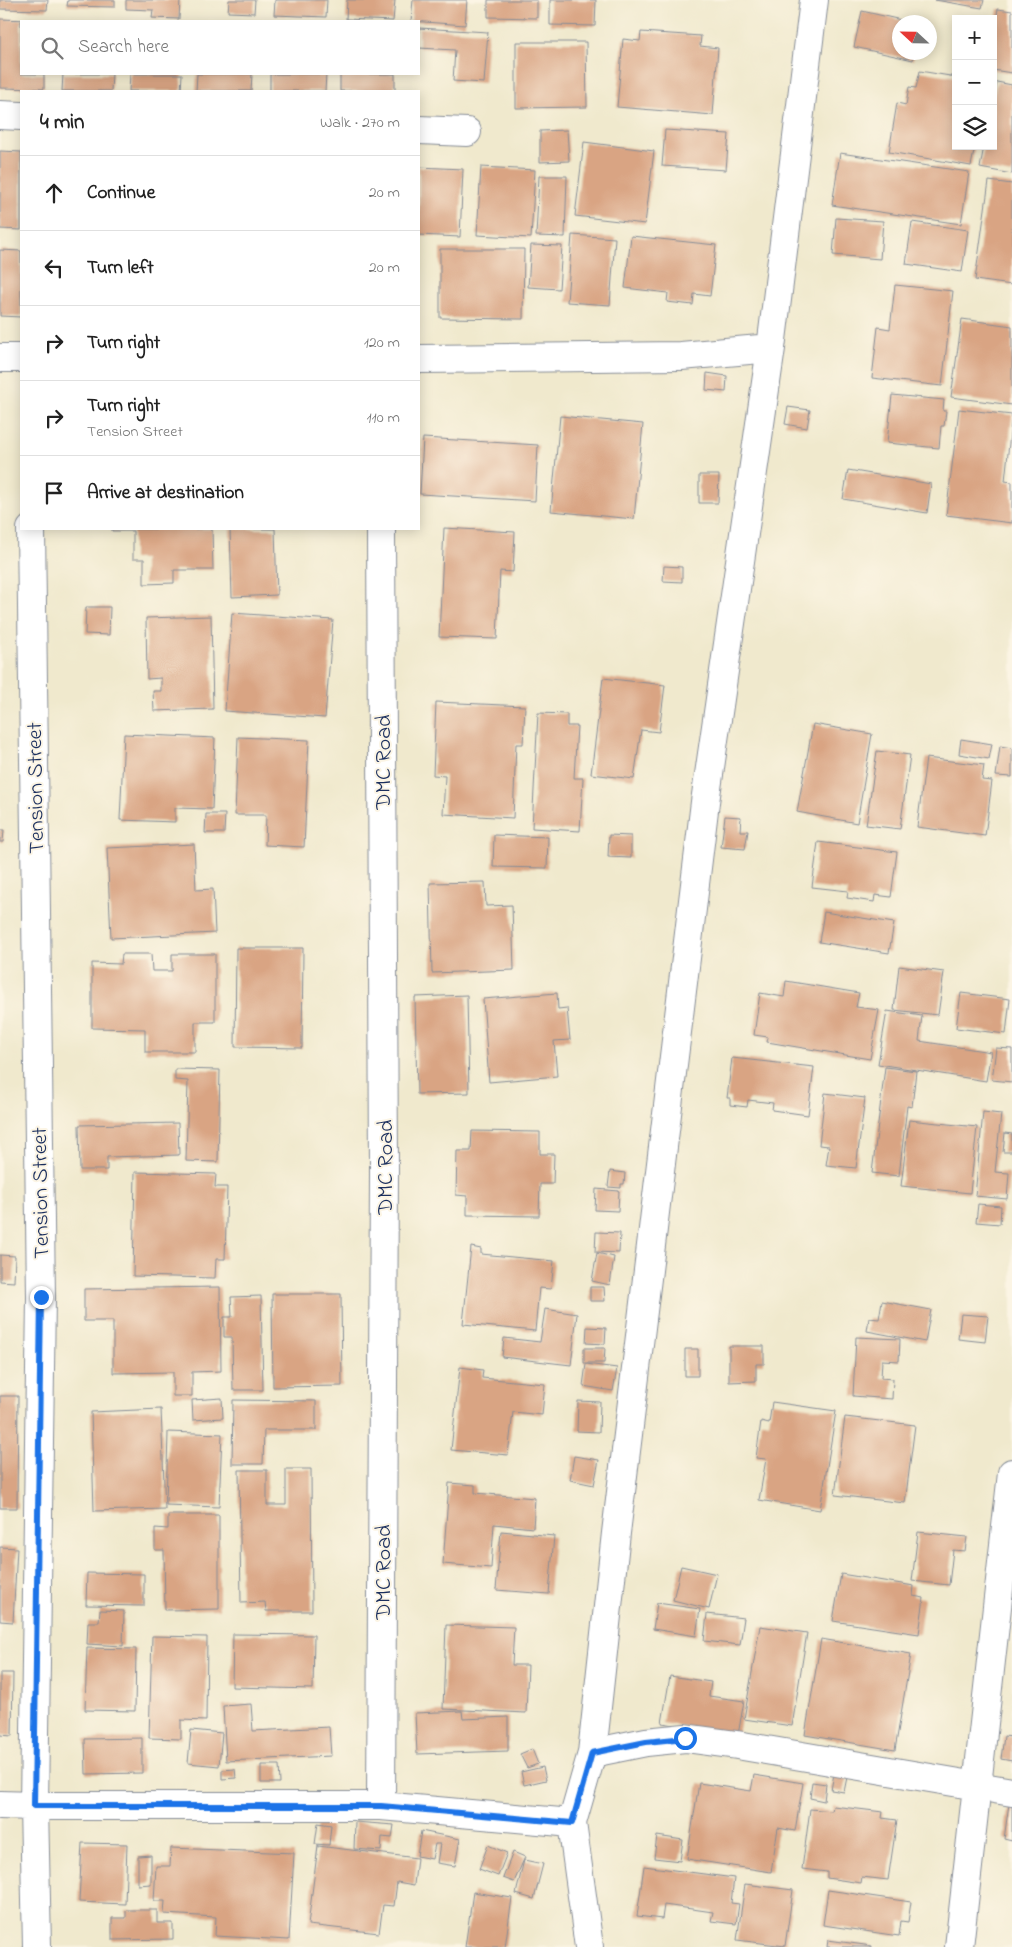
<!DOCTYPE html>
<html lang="en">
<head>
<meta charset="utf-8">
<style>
  :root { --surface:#fff; --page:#f2f2f2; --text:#222; --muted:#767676; --line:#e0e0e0 }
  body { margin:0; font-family:"Indie Flower",sans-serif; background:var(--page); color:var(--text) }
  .controls { position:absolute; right:15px; top:15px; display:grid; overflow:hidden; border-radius:0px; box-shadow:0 2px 12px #0003 }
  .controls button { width:45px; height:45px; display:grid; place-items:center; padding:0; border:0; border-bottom:1px solid var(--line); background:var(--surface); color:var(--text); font:25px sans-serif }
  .compass { position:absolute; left:892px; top:15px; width:45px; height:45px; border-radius:50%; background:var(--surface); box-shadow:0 2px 12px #0003; rotate:292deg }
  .stop { position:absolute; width:15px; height:15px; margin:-11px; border:4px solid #1a73e8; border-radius:50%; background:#fff }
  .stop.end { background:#1a73e8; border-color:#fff; box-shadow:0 1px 5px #0008 }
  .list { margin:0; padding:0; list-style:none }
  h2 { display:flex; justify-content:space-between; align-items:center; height:65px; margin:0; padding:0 20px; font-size:21px }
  h2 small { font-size:16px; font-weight:400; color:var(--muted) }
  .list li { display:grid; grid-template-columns:32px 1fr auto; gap:15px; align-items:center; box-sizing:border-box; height:75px; padding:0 20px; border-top:1px solid var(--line) }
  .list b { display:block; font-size:19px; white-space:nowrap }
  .list p { margin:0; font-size:16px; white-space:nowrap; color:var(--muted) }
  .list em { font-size:16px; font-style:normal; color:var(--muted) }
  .icon { flex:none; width:28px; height:28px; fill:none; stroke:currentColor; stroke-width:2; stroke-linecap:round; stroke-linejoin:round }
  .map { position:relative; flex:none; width:1012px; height:1947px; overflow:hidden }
  .search { position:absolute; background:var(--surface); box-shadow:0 2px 12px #0003; left:20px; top:20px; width:400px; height:55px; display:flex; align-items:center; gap:12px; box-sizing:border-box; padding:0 18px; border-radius:0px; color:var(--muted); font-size:19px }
  .panel { position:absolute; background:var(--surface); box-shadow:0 2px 12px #0003; left:20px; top:90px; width:400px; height:440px; border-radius:0px }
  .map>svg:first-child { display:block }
  .building { fill:#d9a483 }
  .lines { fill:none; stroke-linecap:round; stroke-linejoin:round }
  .minor-casing { stroke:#868c96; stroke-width:30 }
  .minor { stroke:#fff; stroke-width:28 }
  .route { stroke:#1a73e8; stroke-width:6 }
  .labels { text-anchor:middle; stroke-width:4; stroke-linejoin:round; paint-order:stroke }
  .street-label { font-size:22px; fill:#1b2f5e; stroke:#fcf5e5 }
</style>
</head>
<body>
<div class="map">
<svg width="1012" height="1947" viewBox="0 0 1012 1947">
  <rect width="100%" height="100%" fill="#fcf5e5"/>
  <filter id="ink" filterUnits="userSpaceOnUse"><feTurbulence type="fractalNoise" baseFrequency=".02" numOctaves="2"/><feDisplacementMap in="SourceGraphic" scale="10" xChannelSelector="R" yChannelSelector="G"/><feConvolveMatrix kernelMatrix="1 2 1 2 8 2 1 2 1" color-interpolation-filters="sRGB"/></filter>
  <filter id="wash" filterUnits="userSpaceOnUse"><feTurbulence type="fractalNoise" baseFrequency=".0096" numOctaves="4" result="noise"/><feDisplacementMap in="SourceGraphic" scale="20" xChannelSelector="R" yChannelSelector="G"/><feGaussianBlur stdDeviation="1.12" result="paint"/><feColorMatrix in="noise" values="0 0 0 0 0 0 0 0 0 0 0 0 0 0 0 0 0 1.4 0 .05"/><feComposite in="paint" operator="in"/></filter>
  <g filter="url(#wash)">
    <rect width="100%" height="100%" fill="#f0e9cd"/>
    <g id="blocks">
      <path class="building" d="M0 0H48L47 10 0 9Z
        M68 0H115V7L67 6Z
        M126 0H180L179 19 152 18 153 10 126 9Z
        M229 0H255L254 13 228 12Z
        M275 0H327L326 17 274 15Z
        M347 0H395L393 21 346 19Z
        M413 0H467L465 25 411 21Z
        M488 0H537V18L488 17Z
        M550 0H596L595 26 550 25Z
        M935 0H984L982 8Z
        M998 9 1012 11V73L993 70V26H995Z
        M862 11 910 22H900V52H914L913 60 854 47Z
        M0 19 30 20V21H21V74H44V89L0 88Z
        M419 28 488 32 484 83 453 81 455 50 419 48Z
        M641 32 701 36 700 46 718 48 713 115 617 107 623 39 640 41Z
        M516 42H586L587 107 516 108Z
        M920 71 956 77V146H975L971 166 889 152 897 103 906 105 909 87 916 88Z
        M63 74H112L111 91H62Z
        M130 74H182L181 91H129Z
        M197 74H252L251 91H196Z
        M270 74H326L325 91H270Z
        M340 74H395V91H340Z
        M997 82 1012 85V174L980 168 984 146H993V99Z
        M567 130 569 161 540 162V131Z
        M665 130 729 134 726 170 662 166Z
        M584 142 654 151 645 224 575 216Z
        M0 151 21 152V230L0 229Z
        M840 153 969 172 961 224 832 205Z
        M419 167 463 169 460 237 419 235Z
        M481 167 535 170 531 238 477 235Z
        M539 176H567L565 237 536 236Z
        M989 181 1012 184V285L975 280Z
        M836 218 883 221 880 259 833 255Z
        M912 222 968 230 962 272 906 264Z
        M572 235 615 238 610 305 567 302Z
        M631 236 716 245 710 296 694 294 693 305 667 302 668 293 625 288Z
        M531 245 562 246 559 289 528 287Z
        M440 249H524L523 319 440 318Z
        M0 250 21 251V317L0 316Z
        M895 285 953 291 942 386 872 378 878 327 890 329Z
        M962 319 1012 326V405L951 397Z
        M707 373 727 376 726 392 706 390Z
        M892 395 944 400 943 411H946L944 426H941L939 448 887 443Z
        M788 407 810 410 807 428 785 424Z
        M959 409 1012 415 1005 481 1012 482V523L946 515Z
        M560 416 643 424 634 519 551 511Z
        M423 438 538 445 535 501 420 494Z
        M848 470 931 484 927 513 843 499Z
        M699 475H719L718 503H699Z
        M444 528 515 532 513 572 500 571 497 639 439 637Z
        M112 529H212L213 570H174V583L144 584V559H133V531H112Z
        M230 529H275L277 595 232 597Z
        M664 566 682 567V582L663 581Z
        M86 607H110L109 635 85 634Z
        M232 613 333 620 325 718 225 711Z
        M211 616 213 709 154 711 153 691H161V678L147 679 146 618Z
        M603 678 665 685 659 732 641 730 634 779 591 774Z
        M436 702 525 706 523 744H516L513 818 443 814 445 776 433 775Z
        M538 713 567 714V726H577L574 778H583L580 831 532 828Z
        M813 724 872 734 857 823 797 812Z
        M124 734 215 738 212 809 175 808V822L120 820Z
        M238 737 309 740 304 847 265 845 266 815H235Z
        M961 739 992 744 989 759 959 754Z
        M1000 746 1012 748V777L996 776Z
        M877 751 910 755 900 829 866 825Z
        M926 758 984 765 982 780 992 781 985 836 917 827Z
        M206 814H225L224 833H205Z
        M725 816 741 817 740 831H748L745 849 721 847Z
        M0 830H4L3 842H0Z
        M494 835 548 837 547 868 493 867Z
        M609 835 631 836V858L608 857Z
        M818 842 897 852 891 897 875 895 874 902 847 898 848 891 812 887Z
        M194 844 196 890 213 889 215 933 111 938 107 848Z
        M485 882 486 906 512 905 514 970 432 973 430 883Z
        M824 912 894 923 889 953 819 942Z
        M236 948H303L302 1048 235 1047Z
        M122 954H151L152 971H172V954H215V1022H195V1052H145V1029L92 1028V963L121 964Z
        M899 966 944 972 938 1015 894 1010Z
        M786 981 859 993 856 1007 879 1010 870 1059 767 1042 768 1037 754 1035 760 993 784 997Z
        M557 993 558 1009 567 1008 570 1040 554 1041 557 1076 489 1082 483 999Z
        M961 993 1010 999 1006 1034 956 1028Z
        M467 995 469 1093 417 1094 415 997Z
        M887 1011 922 1016 919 1041 991 1052 986 1081 878 1064Z
        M996 1048 1012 1049V1082L992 1080Z
        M732 1058 814 1067 808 1115 772 1110 773 1103 748 1100 747 1107 730 1105V1098H727Z
        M885 1067 916 1071 912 1107 907 1106 899 1176 872 1173Z
        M175 1069 220 1070 218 1162 186 1161 188 1081 175 1080Z
        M825 1093 865 1098 856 1168 826 1165 829 1146 819 1145Z
        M983 1112 1001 1114 995 1172 1009 1173 1007 1199 975 1196Z
        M909 1120 977 1127 970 1193 901 1186Z
        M178 1123 179 1155 107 1157V1170H80L79 1125Z
        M472 1131 540 1132V1154H554L553 1184H540L539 1216 467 1215V1196L456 1195 457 1151H471Z
        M1005 1133 1012 1134V1152H1003Z
        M610 1171 625 1173 624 1184H621V1188L608 1187Z
        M135 1172 216 1174 215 1187H227L225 1259H216L215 1278 133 1276Z
        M596 1189 619 1191 618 1211 595 1210Z
        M978 1204 1001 1206 1000 1224 976 1222Z
        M596 1232 620 1233 619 1253 595 1252Z
        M471 1247 481 1249V1254L554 1261 551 1289 539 1288 535 1331 463 1324Z
        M597 1253 614 1257 610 1285 592 1281Z
        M0 1255 15 1256 14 1282 0 1281Z
        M220 1287 221 1371 192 1372V1396H173V1372L113 1373V1321H84V1289Z
        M590 1287H604L605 1301H590Z
        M272 1294H341L342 1386 273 1387Z
        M261 1296 263 1390H233L232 1337H224V1317H232L231 1297Z
        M882 1301 931 1310 925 1342 867 1331 869 1318 879 1319Z
        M545 1309 577 1314 571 1365 502 1357 504 1338 540 1342Z
        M961 1314 988 1316 985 1342 958 1339Z
        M587 1327 606 1328 605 1344 586 1343Z
        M856 1337 900 1339 899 1361 882 1360 881 1378 893 1379 892 1399 853 1396Z
        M729 1346H764V1364H756V1381L729 1382Z
        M584 1348H605L604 1363H584Z
        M685 1349H698V1376H685Z
        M586 1364 617 1368 613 1391 583 1386Z
        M460 1367 483 1370 482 1378 545 1384 542 1415 513 1412 508 1455 451 1450Z
        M0 1396H18L17 1508H0Z
        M222 1398 223 1418 193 1420 192 1400Z
        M233 1400 316 1401V1430H264L263 1464H232Z
        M578 1401 600 1402 599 1432 577 1431Z
        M772 1402 836 1411 820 1510 759 1500 766 1459 756 1458 761 1421 769 1423Z
        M161 1409 165 1509 94 1511 91 1412Z
        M845 1417 915 1425 905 1503 835 1495Z
        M168 1432 222 1434 219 1507 166 1505Z
        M574 1456 599 1460 594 1485 570 1480Z
        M286 1469H311L312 1611H266L265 1602 241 1603 239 1470H267V1505H286Z
        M449 1483 475 1485V1493L535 1498 533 1528 494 1524 491 1568 443 1564Z
        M168 1515H219V1609L165 1610 164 1550H155V1528L168 1529Z
        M501 1531 554 1536 549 1594 496 1590Z
        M918 1532 967 1537 965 1551 953 1550 949 1585 912 1581Z
        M0 1547 17 1548 13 1622 0 1621Z
        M681 1566 717 1574 709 1609 673 1600Z
        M87 1573 144 1574V1606L86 1605Z
        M841 1574 914 1586 913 1596 924 1598 919 1634 833 1621Z
        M657 1603 700 1609 696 1636 653 1629Z
        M100 1610 124 1611 123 1646 87 1644 88 1622H99Z
        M707 1614 744 1618 740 1645 704 1641Z
        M446 1625 514 1627 512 1665H528L526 1713 443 1709Z
        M760 1626 807 1633 792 1726 744 1719Z
        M233 1634 314 1635 313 1689 232 1687Z
        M152 1636 207 1637 206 1721 181 1720V1739L149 1738Z
        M821 1639 911 1654 895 1750 805 1735Z
        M87 1648 136 1649 135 1711 85 1710Z
        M0 1673H13L12 1736 0 1735Z
        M670 1676 711 1682 709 1696 744 1701 738 1735 662 1723Z
        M251 1704 253 1731 329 1727 331 1756 226 1761 223 1706Z
        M462 1711 463 1719 508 1717V1751L417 1754 415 1713Z
        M191 1730 222 1733 219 1766 188 1763Z
        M1004 1736 1012 1737V1761L1001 1759Z
        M142 1738V1773L86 1774 85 1739Z
        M532 1749 538 1764 527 1768 520 1754Z
        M261 1765H279L280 1783H261Z
        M543 1767 546 1780 524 1785 521 1772Z
        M235 1769 236 1778 222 1779V1770Z
        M834 1774 847 1777 844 1792 831 1790Z
        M754 1775 803 1783 795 1831 778 1828 771 1872 687 1859 699 1783 751 1791Z
        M812 1782 826 1784 824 1801 810 1798Z
        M1009 1804H1012V1841L1004 1839Z
        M833 1806 883 1812 882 1818 897 1820 888 1880 862 1877 861 1883 827 1878V1872L802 1869 810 1809 832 1811Z
        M355 1822 394 1825 392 1838 382 1837 381 1851 354 1849Z
        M318 1823 331 1825 329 1845 315 1844Z
        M421 1831 460 1839 455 1866 437 1863 440 1844H435L432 1859 417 1856Z
        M657 1836 683 1840 680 1861 654 1858Z
        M82 1843 127 1844 125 1904 79 1902Z
        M488 1845 507 1853 498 1876 479 1869Z
        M318 1846 417 1858 414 1885 397 1882 394 1906 383 1905 379 1933 308 1925Z
        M171 1848 294 1853 289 1940 215 1936 216 1917 164 1914 165 1901H154L156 1866H170Z
        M513 1852 525 1857 514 1882 503 1878Z
        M151 1855V1884L138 1885V1856Z
        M524 1860 543 1864 534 1899 516 1894Z
        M644 1866 734 1878 731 1903 739 1904 736 1924 711 1921 713 1912 664 1905 662 1919 637 1916Z
        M745 1884 793 1890 785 1946 737 1940Z
        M828 1890 911 1902 908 1922 901 1921 899 1936 823 1925Z
        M473 1892 512 1898 505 1947H465Z
        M126 1910H157V1923H173V1939L112 1940V1918H126Z
        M828 1940 872 1946V1947H827Z"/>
    </g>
  </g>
  <g filter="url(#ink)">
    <use href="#blocks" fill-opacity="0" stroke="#868c96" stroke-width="1"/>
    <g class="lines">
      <g class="minor-casing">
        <path id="minor" d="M0 115 21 116
          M419 130 467 132
          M0 358H21
          M419 359 681 356 771 348
          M31 529 41 1297 34 1806 37 1947
          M592 1753 646 1742 685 1738 737 1745 1012 1792
          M0 1805 34 1806H381L572 1823
          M381 1806 384 1172 381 529
          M589 1947 572 1823 592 1753 616 1533 705 802 771 348 814 0
          M959 1947 1012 1473"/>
      </g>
      <use href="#minor" class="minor"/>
    </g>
  </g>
  <g class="lines" filter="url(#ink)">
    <path class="route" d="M41 1297 34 1806H381L572 1823 592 1753 646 1742 685 1738"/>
  </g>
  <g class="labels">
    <g class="street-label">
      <text transform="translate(382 762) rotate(-90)" y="8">DMC Road</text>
      <text transform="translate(34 788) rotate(-91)" y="8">Tension Street</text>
      <text transform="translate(384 1167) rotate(-90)" y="8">DMC Road</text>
      <text transform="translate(39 1193) rotate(-91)" y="8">Tension Street</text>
      <text transform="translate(382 1572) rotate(-90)" y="8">DMC Road</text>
    </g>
  </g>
</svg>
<div class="controls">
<button>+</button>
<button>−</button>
<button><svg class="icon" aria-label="layers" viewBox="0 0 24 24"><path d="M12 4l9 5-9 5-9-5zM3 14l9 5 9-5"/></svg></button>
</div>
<svg class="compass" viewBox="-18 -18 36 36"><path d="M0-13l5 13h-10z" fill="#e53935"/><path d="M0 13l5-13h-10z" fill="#767676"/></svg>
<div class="stop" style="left:685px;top:1738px"></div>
<div class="stop end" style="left:41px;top:1297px"></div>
<div class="search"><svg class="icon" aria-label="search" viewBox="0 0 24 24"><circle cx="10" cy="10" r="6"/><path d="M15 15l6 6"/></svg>Search here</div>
<section class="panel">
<h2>4 min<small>Walk · 270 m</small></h2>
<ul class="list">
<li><svg class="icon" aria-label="ahead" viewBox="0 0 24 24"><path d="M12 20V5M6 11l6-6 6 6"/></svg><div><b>Continue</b></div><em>20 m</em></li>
<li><svg class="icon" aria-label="left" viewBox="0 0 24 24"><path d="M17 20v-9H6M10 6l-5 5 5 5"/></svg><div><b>Turn left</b></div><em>20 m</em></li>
<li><svg class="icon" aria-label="right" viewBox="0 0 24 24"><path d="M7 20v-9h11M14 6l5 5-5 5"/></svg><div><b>Turn right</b></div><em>120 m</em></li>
<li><svg class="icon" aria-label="right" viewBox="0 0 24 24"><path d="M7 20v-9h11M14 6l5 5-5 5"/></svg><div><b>Turn right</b><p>Tension Street</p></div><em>110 m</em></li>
<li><svg class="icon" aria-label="arrive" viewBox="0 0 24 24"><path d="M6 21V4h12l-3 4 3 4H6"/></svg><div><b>Arrive at destination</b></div></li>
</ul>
</section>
</div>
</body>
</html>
